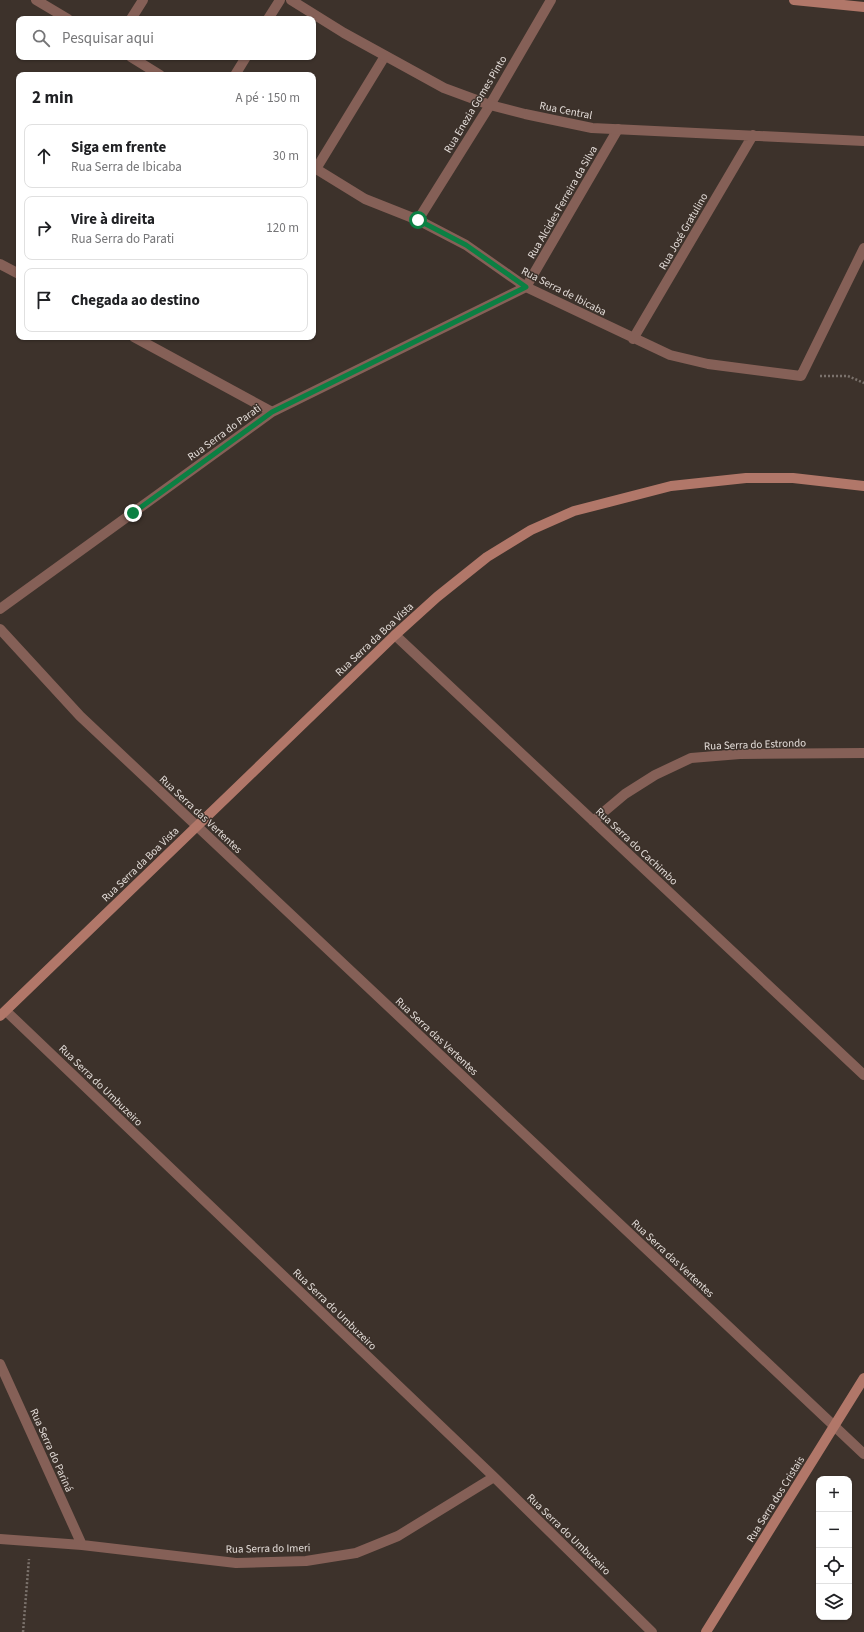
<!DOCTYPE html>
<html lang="pt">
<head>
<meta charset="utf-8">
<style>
  :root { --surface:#fff; --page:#f6f6f6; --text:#202124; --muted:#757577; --line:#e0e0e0 }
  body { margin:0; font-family:"Source Sans 3",sans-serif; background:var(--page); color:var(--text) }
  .controls { position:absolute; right:12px; bottom:12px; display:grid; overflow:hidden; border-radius:8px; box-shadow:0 1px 3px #0004 }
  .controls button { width:36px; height:36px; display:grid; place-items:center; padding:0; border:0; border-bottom:1px solid var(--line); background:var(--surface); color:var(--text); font:20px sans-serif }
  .stop { position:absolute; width:12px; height:12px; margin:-9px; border:3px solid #0b8043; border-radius:50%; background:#fff }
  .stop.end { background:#0b8043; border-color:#fff; box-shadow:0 1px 4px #0008 }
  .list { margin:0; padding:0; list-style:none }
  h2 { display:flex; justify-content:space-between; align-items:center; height:52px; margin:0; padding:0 16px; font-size:17px }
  h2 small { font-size:13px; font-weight:400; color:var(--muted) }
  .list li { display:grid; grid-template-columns:26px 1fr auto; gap:12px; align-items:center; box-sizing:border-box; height:64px; margin:0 8px 8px; padding:0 8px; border:1px solid var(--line); border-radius:8px }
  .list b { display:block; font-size:15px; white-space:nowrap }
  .list p { margin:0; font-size:13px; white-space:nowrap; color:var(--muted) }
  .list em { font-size:13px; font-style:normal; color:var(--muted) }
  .icon { flex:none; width:22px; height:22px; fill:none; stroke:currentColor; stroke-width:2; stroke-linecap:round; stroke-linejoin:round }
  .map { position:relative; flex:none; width:864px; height:1632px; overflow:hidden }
  .search { position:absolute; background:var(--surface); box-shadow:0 1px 3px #0004; left:16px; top:16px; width:300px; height:44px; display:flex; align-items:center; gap:10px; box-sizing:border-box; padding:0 14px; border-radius:8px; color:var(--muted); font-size:15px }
  .panel { position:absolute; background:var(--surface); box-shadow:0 1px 3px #0004; left:16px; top:72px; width:300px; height:268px; border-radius:8px }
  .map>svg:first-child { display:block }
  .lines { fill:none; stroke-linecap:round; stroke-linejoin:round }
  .path { stroke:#7b726c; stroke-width:2.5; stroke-dasharray:2 2; stroke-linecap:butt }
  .lane { stroke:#856057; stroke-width:10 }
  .street { stroke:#856057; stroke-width:10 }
  .secondary { stroke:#b17769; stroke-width:10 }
  .route { stroke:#0b8043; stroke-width:5 }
  .labels { text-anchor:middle; stroke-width:3; stroke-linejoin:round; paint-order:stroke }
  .street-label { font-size:11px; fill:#e3dcd8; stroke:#3d322b }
</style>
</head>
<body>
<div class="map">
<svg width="864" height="1632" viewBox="0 0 864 1632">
  <rect width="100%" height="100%" fill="#3d322b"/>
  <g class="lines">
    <path class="path" d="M820 376H848L864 383
      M23 1632 29 1559"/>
    <path class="lane" d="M131 19 143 0
      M268 19 280 0
      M235 75 246 57
      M316 169 385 56
      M418 220 490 105 551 0
      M526 287 618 129"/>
    <path class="street" d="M36 0 68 19
      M291 0 344 33 444 88 490 105 525 114 592 128 864 141
      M131 57 160 75
      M313 167 365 199 418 220 466 245 526 287 670 355 708 364 801 376 864 248
      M0 264 19 274
      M134 337 272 412
      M633 339 753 135
      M0 609 272 412 526 287
      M0 629 80 716 864 1454
      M395 635 864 1075
      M593 821 625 794 655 775 691 758 740 754 864 753
      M6 1011 494 1477 652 1632
      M0 1364 82 1545
      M0 1539 82 1545 236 1563 306 1561 356 1553 398 1536 494 1477"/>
    <path class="secondary" d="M794 0 864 7
      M0 1016 395 635 437 597 487 557 531 530 574 511 671 486 746 478H793L864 486
      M706 1632 864 1378"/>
  </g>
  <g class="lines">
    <path class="route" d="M133 513 272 412 526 287 466 245 418 220"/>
  </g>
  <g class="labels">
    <g class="street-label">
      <text transform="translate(475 104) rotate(-59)" y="4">Rua Enezia Gomes Pinto</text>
      <text transform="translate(566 110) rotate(11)" y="4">Rua Central</text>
      <text transform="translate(562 202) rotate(-60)" y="4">Rua Alcides Ferreira da Silva</text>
      <text transform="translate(683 231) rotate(-60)" y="4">Rua José Gratulino</text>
      <text transform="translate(564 291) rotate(27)" y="4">Rua Serra de Ibicaba</text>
      <text transform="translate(224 432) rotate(-36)" y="4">Rua Serra do Parati</text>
      <text transform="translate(374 639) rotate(-43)" y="4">Rua Serra da Boa Vista</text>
      <text transform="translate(755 744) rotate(-2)" y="4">Rua Serra do Estrondo</text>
      <text transform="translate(201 814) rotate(43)" y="4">Rua Serra das Vertentes</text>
      <text transform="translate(637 846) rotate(43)" y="4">Rua Serra do Cachimbo</text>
      <text transform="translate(140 864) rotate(-44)" y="4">Rua Serra da Boa Vista</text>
      <text transform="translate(437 1036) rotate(43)" y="4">Rua Serra das Vertentes</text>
      <text transform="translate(101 1085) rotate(44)" y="4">Rua Serra do Umbuzeiro</text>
      <text transform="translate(673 1258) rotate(43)" y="4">Rua Serra das Vertentes</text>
      <text transform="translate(335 1309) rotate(44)" y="4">Rua Serra do Umbuzeiro</text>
      <text transform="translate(52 1450) rotate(66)" y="4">Rua Serra do Pariná</text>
      <text transform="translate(775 1499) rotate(-58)" y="4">Rua Serra dos Cristais</text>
      <text transform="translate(569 1534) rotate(44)" y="4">Rua Serra do Umbuzeiro</text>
      <text transform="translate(268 1548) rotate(-1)" y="4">Rua Serra do Imeri</text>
    </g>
  </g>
</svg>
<div class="controls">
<button>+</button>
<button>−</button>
<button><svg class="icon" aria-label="locate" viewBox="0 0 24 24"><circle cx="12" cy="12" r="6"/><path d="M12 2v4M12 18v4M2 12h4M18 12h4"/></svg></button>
<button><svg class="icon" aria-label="layers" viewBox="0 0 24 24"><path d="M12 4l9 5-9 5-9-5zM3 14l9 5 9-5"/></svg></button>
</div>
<div class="stop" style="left:418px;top:220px"></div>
<div class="stop end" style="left:133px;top:513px"></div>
<div class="search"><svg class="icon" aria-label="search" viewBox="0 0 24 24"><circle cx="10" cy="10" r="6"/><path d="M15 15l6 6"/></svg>Pesquisar aqui</div>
<section class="panel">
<h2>2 min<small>A pé · 150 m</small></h2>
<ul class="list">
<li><svg class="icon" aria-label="ahead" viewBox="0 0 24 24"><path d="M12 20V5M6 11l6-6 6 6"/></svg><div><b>Siga em frente</b><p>Rua Serra de Ibicaba</p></div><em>30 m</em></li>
<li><svg class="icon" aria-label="right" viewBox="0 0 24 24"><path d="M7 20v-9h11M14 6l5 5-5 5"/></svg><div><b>Vire à direita</b><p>Rua Serra do Parati</p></div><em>120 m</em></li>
<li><svg class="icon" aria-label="arrive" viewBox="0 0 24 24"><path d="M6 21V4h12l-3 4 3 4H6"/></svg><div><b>Chegada ao destino</b></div></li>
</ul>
</section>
</div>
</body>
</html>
